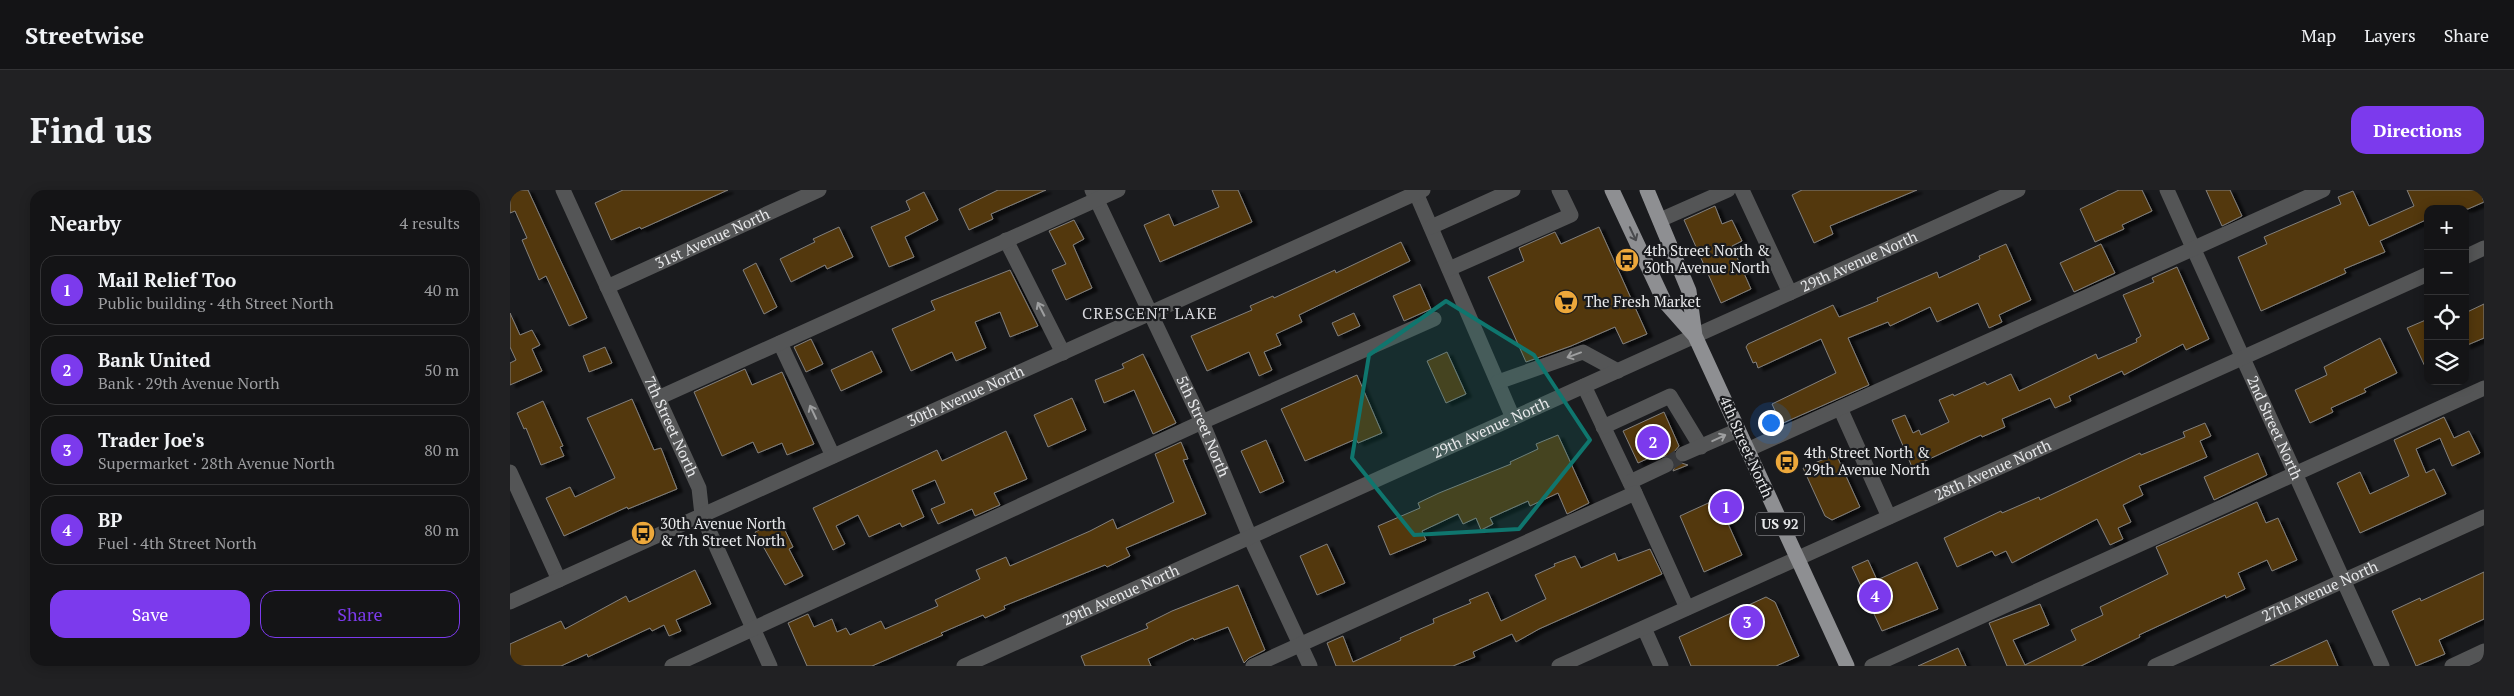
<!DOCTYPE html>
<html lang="en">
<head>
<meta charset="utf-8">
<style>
  :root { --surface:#141416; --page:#212123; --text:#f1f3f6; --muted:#9d9ea1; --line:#333335; --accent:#7c3aed }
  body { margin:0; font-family:"PT Serif",serif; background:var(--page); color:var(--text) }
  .controls { position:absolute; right:15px; top:15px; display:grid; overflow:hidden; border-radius:10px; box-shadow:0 2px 12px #0003 }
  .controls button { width:45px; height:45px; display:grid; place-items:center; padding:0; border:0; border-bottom:1px solid var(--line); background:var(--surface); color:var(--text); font:25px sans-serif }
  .you { position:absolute; left:1260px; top:232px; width:18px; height:18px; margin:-12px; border:4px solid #fff; border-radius:50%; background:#1a73e8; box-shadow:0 0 0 8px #1a73e833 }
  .badge { display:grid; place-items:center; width:32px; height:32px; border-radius:50%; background:var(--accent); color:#fff; font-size:16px; font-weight:700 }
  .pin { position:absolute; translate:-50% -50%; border:2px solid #fff; box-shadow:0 1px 5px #0006 }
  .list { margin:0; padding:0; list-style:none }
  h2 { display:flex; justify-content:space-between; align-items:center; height:65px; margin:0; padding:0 20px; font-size:21px }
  h2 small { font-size:16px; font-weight:400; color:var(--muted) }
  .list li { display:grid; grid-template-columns:32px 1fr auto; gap:15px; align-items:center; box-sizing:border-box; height:70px; margin:0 10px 10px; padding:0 10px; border:1px solid var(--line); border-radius:15px }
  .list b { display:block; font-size:19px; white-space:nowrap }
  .list p { margin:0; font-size:16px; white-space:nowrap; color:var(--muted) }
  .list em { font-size:16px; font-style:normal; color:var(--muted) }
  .actions { display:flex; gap:10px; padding:15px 20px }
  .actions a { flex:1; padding:11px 0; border:1px solid var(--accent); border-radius:15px; text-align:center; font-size:18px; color:var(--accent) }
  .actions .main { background:var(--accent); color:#fff }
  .icon { flex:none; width:28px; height:28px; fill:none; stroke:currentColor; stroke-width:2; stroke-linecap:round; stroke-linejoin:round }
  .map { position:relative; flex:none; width:1974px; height:476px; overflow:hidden; border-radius:15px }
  header { display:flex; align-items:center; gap:30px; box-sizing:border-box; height:70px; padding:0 25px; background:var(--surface); border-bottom:1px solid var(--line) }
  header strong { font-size:24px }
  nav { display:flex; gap:28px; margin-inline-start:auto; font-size:18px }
  .intro { display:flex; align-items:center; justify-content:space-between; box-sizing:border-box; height:120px; padding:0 30px }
  h1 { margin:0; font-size:35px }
  .button { padding:12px 22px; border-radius:15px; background:var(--accent); color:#fff; font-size:18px; font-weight:700 }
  main { display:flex; gap:30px; padding:0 30px }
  aside { flex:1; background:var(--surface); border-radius:15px; box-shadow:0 2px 12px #0003 }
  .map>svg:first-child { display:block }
  .building { fill:#523911; stroke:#83807d; filter:url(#shadow) }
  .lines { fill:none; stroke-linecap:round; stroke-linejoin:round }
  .minor-tunnel { stroke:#393a3d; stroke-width:15; stroke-dasharray:15 8; stroke-linecap:butt }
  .minor { stroke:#545556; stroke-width:15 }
  .major { stroke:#8e8f92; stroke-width:15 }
  .oneway { stroke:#48494c }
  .oneway2 { stroke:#9e9fa0 }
  .marked { fill:#0f766e; fill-opacity:0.2; stroke:#0f766e; stroke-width:4; stroke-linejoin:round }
  .labels { text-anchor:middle; stroke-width:4.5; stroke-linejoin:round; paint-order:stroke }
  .shield { fill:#1a1b1e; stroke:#aaabae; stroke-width:1 }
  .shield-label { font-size:14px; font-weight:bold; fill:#e8e9eb }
  .street-label { font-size:15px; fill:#e8e9eb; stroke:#1a1b1e }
  .poi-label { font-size:15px; fill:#e8e9eb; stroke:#1a1b1e; text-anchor:start }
  .neighbourhood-label { font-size:16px; letter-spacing:1px; fill:#d9d9de; stroke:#1a1b1e }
</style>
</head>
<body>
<header>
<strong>Streetwise</strong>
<nav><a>Map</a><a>Layers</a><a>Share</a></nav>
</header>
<div class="intro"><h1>Find us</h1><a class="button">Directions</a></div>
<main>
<aside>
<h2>Nearby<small>4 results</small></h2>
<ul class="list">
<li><span class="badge">1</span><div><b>Mail Relief Too</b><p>Public building · 4th Street North</p></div><em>40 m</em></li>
<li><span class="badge">2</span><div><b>Bank United</b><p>Bank · 29th Avenue North</p></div><em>50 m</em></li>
<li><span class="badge">3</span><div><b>Trader Joe's</b><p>Supermarket · 28th Avenue North</p></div><em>80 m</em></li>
<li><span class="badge">4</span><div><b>BP</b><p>Fuel · 4th Street North</p></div><em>80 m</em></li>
</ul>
<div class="actions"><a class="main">Save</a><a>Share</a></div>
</aside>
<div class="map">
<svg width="1974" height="476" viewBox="0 0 1974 476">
  <defs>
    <filter id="shadow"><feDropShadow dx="5.5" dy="3" stdDeviation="1" flood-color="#0009"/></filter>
  </defs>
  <rect width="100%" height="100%" fill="#1a1b1e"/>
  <path class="building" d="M0 0H18L77 128 59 136 36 86 29 90 12 50 17 48 5 21 0 23Z
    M113 0H218L131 39 130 37 101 50 85 13Z
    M488 0H536L481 24 483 29 459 40 449 19Z
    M702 0H728L742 32 650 72 634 35 659 24 664 36 709 17Z
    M1292 0H1407L1320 36 1323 44 1304 53 1282 5Z
    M1609 0H1632L1642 21 1612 35 1614 39 1585 52 1570 19Z
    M1696 0H1720L1732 26 1712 36Z
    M1897 0H1970L1974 12 1958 19H1918V29L1870 51 1875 62 1834 79 1836 83 1751 121 1728 67 1757 54 1754 47 1831 14 1828 7 1843 1 1859 36 1904 16Z
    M414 2 428 30 395 47 404 67 379 77 361 37 400 20 396 11Z
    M1205 16 1212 34 1222 30 1232 51 1222 56 1241 99 1211 113 1174 30Z
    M564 30 574 49 563 55 582 98 556 110 542 80 556 74 539 41Z
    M329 37 343 67 317 79 315 75 281 92 270 69 305 52 303 49Z
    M1089 37 1137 144 1113 154 1105 137 1061 156 1016 172 978 87 1014 71 1009 58 1045 42 1051 54Z
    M891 52 900 71 789 125 792 132 766 144 771 155 754 162 762 180 749 186 739 162 697 181 681 146 742 120 740 116 763 106 764 108 825 80 826 83Z
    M1496 54 1521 110 1489 125 1492 132 1479 138 1468 113 1427 132 1420 117 1380 136 1378 132 1338 148 1359 195 1271 234 1262 214 1326 183 1311 149 1248 178 1246 172 1243 173 1236 157 1238 154 1323 115 1329 127 1368 111 1367 108 1427 82 1429 88 1470 69 1469 66Z
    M1591 54 1605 83 1564 102 1550 73Z
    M246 73 267 117 254 124 233 80Z
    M1667 77 1699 149 1676 160 1673 154 1614 185 1612 181 1559 206 1561 211 1545 218 1540 208 1492 229 1495 237 1472 247 1471 245 1402 277 1382 230 1395 225 1403 243 1409 240 1411 245 1439 232 1429 210 1443 204 1444 206 1475 192 1477 195 1501 184 1509 201 1586 164 1588 169 1627 152 1626 149 1631 146 1613 105 1644 92 1642 88Z
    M500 80 528 136 500 147 490 122 465 132 476 158 446 171 442 162 401 181 382 139 425 120 421 111Z
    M910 94 921 119 894 131 883 106Z
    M1974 114V148L1955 156V123Z
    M0 123 10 145 22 140 30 155 22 159 32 181 0 195V173L6 170 0 157Z
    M844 123 850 136 828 146 822 133Z
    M1918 129V183L1897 138Z
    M1870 148 1887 183 1854 199 1856 202 1821 218 1823 222 1800 233 1785 200 1817 185 1814 177Z
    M301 149 313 174 296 182 284 157Z
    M95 157 102 173 79 182 73 166Z
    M362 161 372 182 331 201 321 180Z
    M937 162 956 204 936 213 917 171Z
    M633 164 666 233 643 244 624 200 594 213 585 190 614 178 612 174Z
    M235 179 242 195 272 182 304 254 277 265 272 253 248 263 243 252 212 266 184 202Z
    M847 185 872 243 848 253 846 249 795 271 771 219Z
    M562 208 576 240 538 257 524 225Z
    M122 209 144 260 151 258 167 299 118 319 117 317 54 346 36 308 60 297 65 307 105 288 77 228Z
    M33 211 53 256 50 257 54 266 31 275 16 238 14 239 7 223Z
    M1154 222 1169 256 1164 262 1165 268 1168 272 1178 275 1163 281 1165 276 1164 271 1157 266 1152 267 1150 263 1128 273 1113 241Z
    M1934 227 1944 248 1959 241 1970 263 1942 276 1930 248 1906 259 1916 283 1924 279 1936 304 1850 343 1827 293 1850 282 1860 304 1899 286 1884 250Z
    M1695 233 1701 246 1690 251 1697 267 1629 296 1633 305 1613 315 1621 332 1608 338 1613 349 1600 355 1587 329 1502 373 1496 361 1485 366 1482 361 1447 377 1434 348 1491 321 1492 323 1529 307 1530 310 1630 263 1631 265 1675 247 1673 242Z
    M496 241 517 289 484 303 490 315 465 326 462 319 428 334 421 319 435 313 425 290 402 300 414 327 392 337 390 333 359 347 348 325 326 336 335 354 323 360 303 318 427 260 432 271Z
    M1048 245 1079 313 1057 324 1048 303 1020 316 1018 311 980 328 983 334 971 340 966 328 953 334 948 324 912 341 916 350 880 365 868 336 910 318 908 313 929 303 1001 274 1000 272 1028 259 1026 254Z
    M756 250 774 292 750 303 731 261Z
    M671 252 678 269 673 270 696 324 616 358 620 366 597 377 595 375 494 416 495 419 475 428 473 425 431 443 433 445 362 476H297L278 433 298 424 304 437 322 429 327 442 336 438 340 445 371 431 375 439 428 416 425 410 470 389 466 380 496 367 500 376 580 341 603 329 607 339 664 312 645 264Z
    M1748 263 1757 285 1704 310 1694 287Z
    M1326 264 1350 317 1322 330 1315 326 1293 278Z
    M1207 309 1232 365 1194 382 1170 326Z
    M1747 312 1756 333 1768 328 1787 370 1762 381 1757 370 1728 383 1735 399 1716 408 1715 405 1629 445 1630 447 1571 476H1497L1479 433 1530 414 1539 435 1503 450 1515 475 1566 450 1561 440 1593 425 1590 417 1658 384 1646 357Z
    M270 330 283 357 279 359 293 386 275 395 245 342Z
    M817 354 835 393 807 405 790 366Z
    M1140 359 1152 384 1029 439 1006 452 1002 444 963 462 965 467 943 476H826L817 453 833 446 843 472 891 450 890 448 924 433 923 429 961 413 959 410 978 402 991 431 1036 409 1025 385 1045 376 1044 374 1065 366 1071 378 1105 363 1108 371Z
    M1358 370 1367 390 1407 372 1428 419 1372 441 1342 377Z
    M185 380 201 414 166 430 171 441 159 446 154 435 142 441 140 438 78 467 77 464 51 476H0V454L51 431 55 439 116 406 119 412Z
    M1974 382V429L1929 450 1935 464 1906 476 1882 421 1910 408 1911 411Z
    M728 395 755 460 739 468 734 473 718 437 684 450 683 448 638 469 641 476H575L571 466 638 438 636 434 662 421Z
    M1256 407 1265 412 1289 466 1266 476H1181L1169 447Z
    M1817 450 1828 476H1760Z
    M1448 458 1456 476H1408Z"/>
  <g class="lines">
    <path class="minor-tunnel" d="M1156 275 1173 264"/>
    <g class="minor">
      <path id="s1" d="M53 0 189 298 192 325 260 476"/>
      <path id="s2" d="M582 0 692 232 740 347 800 476"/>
      <path d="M1232 0 1280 103"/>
      <path id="s3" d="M1657 0 1872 476"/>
      <path d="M906 3 1003 228"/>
      <path d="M1150 30 1218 0"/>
      <path d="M921 37 1003 0"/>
      <path d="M496 50 553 163"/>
      <path d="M1955 67 1974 58"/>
      <path d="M939 79 1061 25 1049 0"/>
      <path id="s4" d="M97 97 309 0"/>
      <path d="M270 153 323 266"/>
      <path d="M988 192 1073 162 1108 181"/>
      <path d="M1074 196 1125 303"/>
      <path d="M148 208 608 0"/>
      <path d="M1330 218 1379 327"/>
      <path d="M1093 237 1160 206 1191 257"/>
      <path d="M1237 260 1813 0"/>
      <path d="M1173 264 1228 240"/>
      <path d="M0 282 49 390"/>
      <path d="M1120 292 1156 275"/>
      <path id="s5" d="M0 412 913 0"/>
      <path d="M1134 438 1151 476"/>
      <path d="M162 476 692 232 924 129"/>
      <path id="s6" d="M454 476 1508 0"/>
      <path d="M743 476 1125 303 1177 418"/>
      <path id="s7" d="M1049 476 1918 84"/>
      <path d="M1362 476 1974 198"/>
      <path id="s8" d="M1645 476 1974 327"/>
      <path d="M1942 476 1974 461"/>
    </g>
    <path class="major" d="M1102 0 1154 111 1185 146 1337 476
      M1137 0 1179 101 1185 146"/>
  </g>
  <defs><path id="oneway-shaft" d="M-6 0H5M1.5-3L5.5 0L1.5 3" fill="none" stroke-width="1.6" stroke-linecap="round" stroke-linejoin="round" transform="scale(1.25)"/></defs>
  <use class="oneway" href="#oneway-shaft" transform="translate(1123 44) rotate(65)"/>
  <g class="oneway2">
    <use href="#oneway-shaft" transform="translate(531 119) rotate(-117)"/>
    <use href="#oneway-shaft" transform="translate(1064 165) rotate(160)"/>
    <use href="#oneway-shaft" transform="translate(303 222) rotate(-115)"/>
    <use href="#oneway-shaft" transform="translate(1209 248) rotate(-25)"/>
  </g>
  <path class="marked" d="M936 111 1024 165 1080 250 1009 339 904 345 842 268 859 165Z"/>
  <defs>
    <g id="bus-disc" transform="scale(1.25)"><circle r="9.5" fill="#eda83b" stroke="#1a1b1e"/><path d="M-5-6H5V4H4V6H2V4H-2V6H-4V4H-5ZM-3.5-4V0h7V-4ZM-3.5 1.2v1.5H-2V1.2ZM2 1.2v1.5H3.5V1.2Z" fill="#111"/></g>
    <g id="supermarket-disc" transform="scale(1.25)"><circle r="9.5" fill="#eda83b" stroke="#1a1b1e"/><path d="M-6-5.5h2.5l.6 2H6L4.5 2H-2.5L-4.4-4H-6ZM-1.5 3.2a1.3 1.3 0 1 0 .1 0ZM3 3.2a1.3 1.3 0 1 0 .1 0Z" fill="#111"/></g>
  </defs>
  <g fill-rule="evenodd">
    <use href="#bus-disc" x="1117" y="70"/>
    <use href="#supermarket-disc" x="1056" y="112"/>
    <use href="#bus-disc" x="1277" y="272"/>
    <use href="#bus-disc" x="133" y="343"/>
  </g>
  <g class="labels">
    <rect class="shield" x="1246" y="322.5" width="48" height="23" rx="4"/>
    <g class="shield-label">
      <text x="1270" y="339">US 92</text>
    </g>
    <g class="street-label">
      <text dy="5" stroke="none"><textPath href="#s4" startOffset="116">31st Avenue North</textPath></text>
      <text dy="5" stroke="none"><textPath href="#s6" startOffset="982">29th Avenue North</textPath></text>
      <text dy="5" stroke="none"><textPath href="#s5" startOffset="500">30th Avenue North</textPath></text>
      <text dy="5" stroke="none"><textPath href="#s1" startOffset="260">7th Street North</textPath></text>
      <text dy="5" stroke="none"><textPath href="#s2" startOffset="261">5th Street North</textPath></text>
      <text dy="5" stroke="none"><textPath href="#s6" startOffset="578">29th Avenue North</textPath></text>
      <text dy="5" stroke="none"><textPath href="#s3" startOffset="261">2nd Street North</textPath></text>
      <text transform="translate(1236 257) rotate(66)" y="5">4th Street North</text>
      <text dy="5" stroke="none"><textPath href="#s7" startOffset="476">28th Avenue North</textPath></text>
      <text dy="5" stroke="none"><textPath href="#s8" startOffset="181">27th Avenue North</textPath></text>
      <text dy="5" stroke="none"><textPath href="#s6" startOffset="172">29th Avenue North</textPath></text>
    </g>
    <g class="poi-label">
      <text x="1134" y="66">4th Street North &amp;<tspan x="1134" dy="17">30th Avenue North</tspan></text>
      <text x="1074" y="117">The Fresh Market</text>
      <text x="1294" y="268">4th Street North &amp;<tspan x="1294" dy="17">29th Avenue North</tspan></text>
      <text x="150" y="339">30th Avenue North<tspan x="150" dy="17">&amp; 7th Street North</tspan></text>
    </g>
    <g class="neighbourhood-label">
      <text x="640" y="129">CRESCENT LAKE</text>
    </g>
  </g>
</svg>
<div class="controls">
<button>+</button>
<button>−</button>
<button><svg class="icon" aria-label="locate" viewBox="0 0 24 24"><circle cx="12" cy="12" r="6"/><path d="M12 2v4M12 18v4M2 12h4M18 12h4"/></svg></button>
<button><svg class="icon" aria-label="layers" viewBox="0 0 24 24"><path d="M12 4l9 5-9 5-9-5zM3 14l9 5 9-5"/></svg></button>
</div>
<div class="you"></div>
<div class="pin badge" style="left:1216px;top:317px">1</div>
<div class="pin badge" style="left:1143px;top:252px">2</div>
<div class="pin badge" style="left:1237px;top:432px">3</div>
<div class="pin badge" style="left:1365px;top:406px">4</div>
</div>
</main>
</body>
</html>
